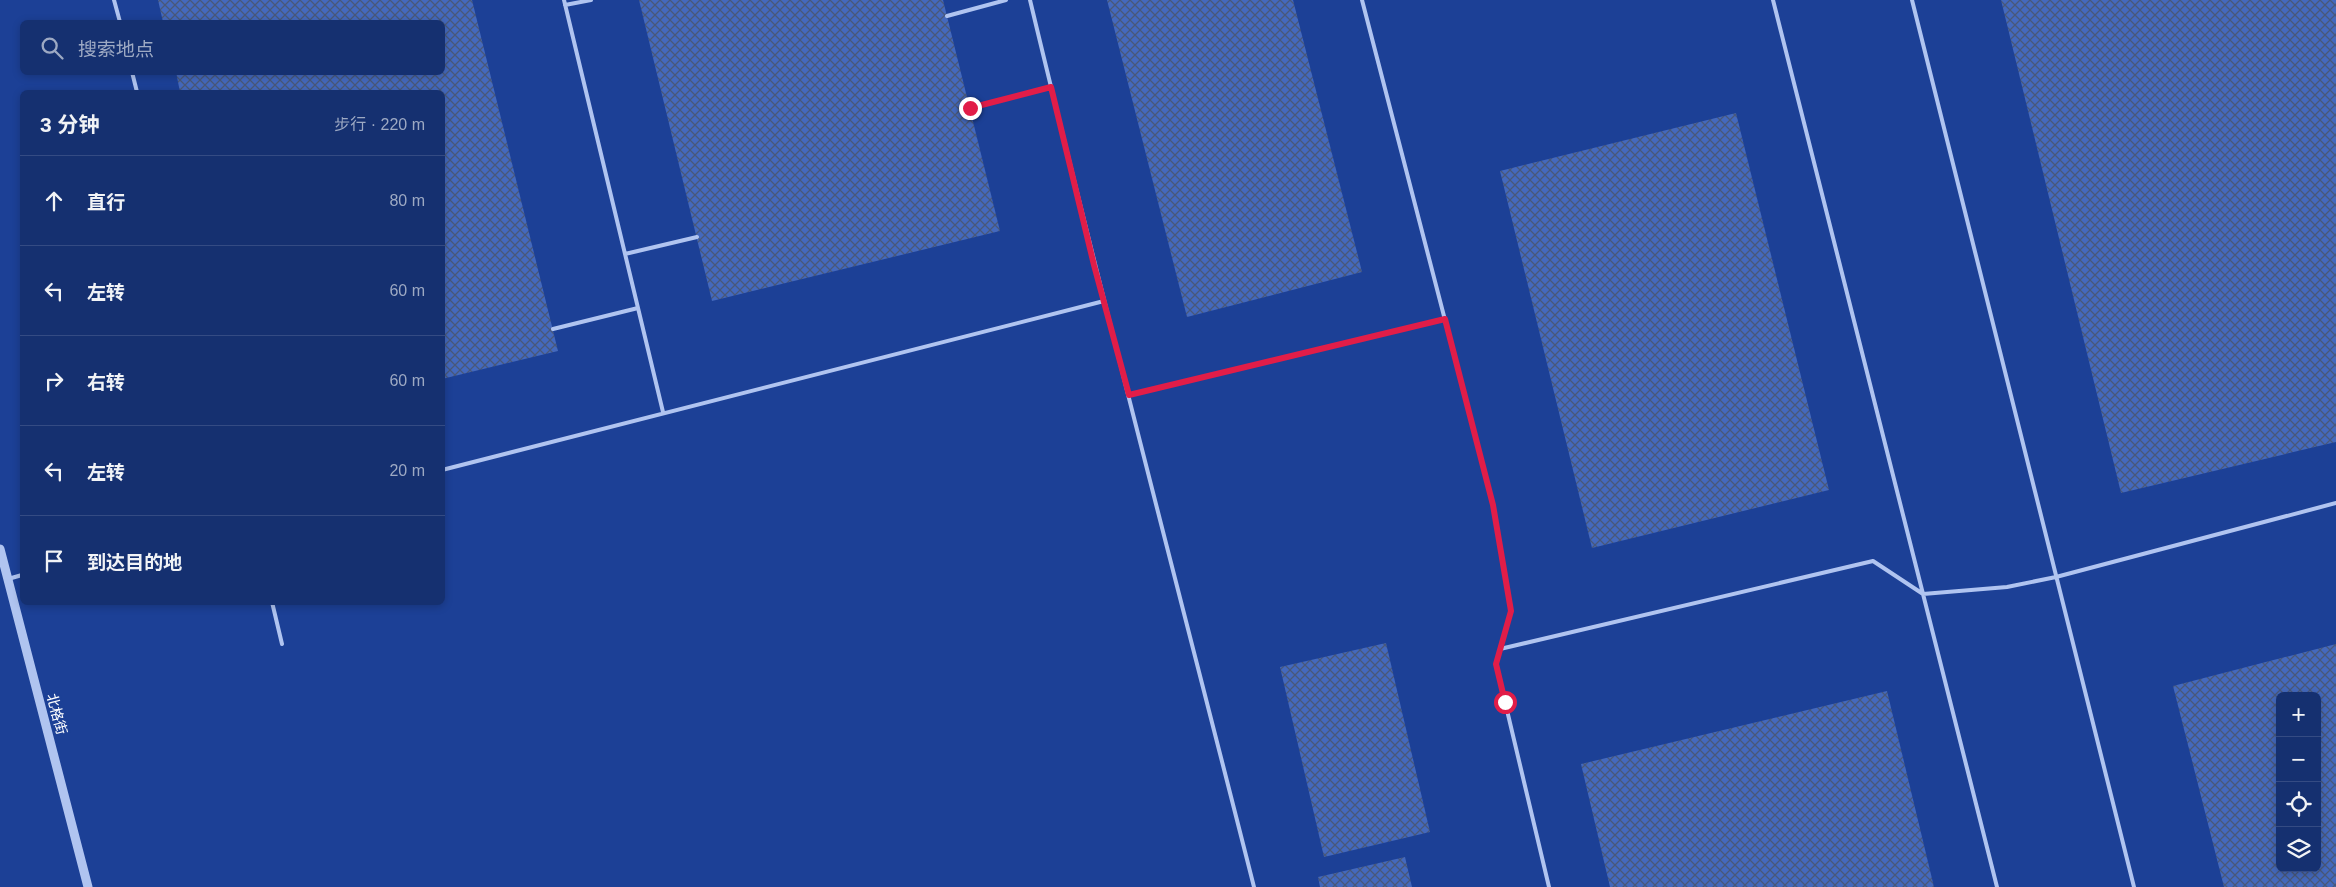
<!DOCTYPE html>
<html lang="zh">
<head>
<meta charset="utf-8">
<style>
  :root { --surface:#153070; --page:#223c78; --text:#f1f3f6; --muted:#9da9c3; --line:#344b83 }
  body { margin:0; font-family:Arial,"Noto Sans SC",sans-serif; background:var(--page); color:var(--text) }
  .controls { position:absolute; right:15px; bottom:15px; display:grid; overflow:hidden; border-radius:8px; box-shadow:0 2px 8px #0003 }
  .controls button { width:45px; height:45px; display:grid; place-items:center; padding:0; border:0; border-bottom:1px solid var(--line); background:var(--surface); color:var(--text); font:25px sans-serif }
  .stop { position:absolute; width:15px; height:15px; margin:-11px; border:4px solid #e11d48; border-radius:50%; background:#fff }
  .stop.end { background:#e11d48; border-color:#fff; box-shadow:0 1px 5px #0008 }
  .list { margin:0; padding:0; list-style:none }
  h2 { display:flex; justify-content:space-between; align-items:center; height:65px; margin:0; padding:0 20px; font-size:21px }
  h2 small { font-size:16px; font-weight:400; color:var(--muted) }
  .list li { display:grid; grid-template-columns:32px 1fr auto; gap:15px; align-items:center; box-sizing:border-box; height:90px; padding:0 20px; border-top:1px solid var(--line) }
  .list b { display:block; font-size:19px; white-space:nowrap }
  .list em { font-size:16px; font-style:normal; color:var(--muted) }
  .icon { flex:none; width:28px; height:28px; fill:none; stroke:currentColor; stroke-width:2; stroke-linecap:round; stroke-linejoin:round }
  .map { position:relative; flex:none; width:2336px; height:887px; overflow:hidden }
  .search { position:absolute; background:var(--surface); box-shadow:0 2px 8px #0003; left:20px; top:20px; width:425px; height:55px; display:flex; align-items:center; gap:12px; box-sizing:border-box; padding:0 18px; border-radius:8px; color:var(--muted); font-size:19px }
  .panel { position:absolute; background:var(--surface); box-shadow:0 2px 8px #0003; left:20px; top:90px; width:425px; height:515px; border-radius:8px }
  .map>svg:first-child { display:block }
  .building { fill:url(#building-cross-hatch); fill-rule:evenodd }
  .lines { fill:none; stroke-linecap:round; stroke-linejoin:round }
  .service { stroke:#b0c4f0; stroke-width:4 }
  .tertiary { stroke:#b0c4f0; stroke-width:9 }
  .route { stroke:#e11d48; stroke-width:6 }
  .labels { text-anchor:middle; stroke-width:4.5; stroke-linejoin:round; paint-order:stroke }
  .street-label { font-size:14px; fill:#fff; stroke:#1c4096 }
</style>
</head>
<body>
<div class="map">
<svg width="2336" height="887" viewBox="0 0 2336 887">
  <defs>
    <pattern id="building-cross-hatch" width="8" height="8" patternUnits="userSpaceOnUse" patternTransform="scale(1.25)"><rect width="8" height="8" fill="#4469bd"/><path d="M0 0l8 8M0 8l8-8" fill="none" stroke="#495879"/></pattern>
  </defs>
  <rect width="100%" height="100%" fill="#1c4096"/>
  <path class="building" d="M158 0H472L558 351 442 379V92H180L176 72H442V22H163Z
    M639 0H943L1000 231 712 301Z
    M1107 0H1293L1362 272 1187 317Z
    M2001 0H2336V442L2121 493Z
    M1736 113 1829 490 1592 548 1500 171Z
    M1386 643 1430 832 1324 857 1280 667Z
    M2336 644V887H2224L2173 686ZM2280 696H2317V868H2280Z
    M1887 691 1934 887H1610L1581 764Z
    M1405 857 1412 887H1320L1318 877Z"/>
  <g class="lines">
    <path class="service" d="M114 0 120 22
      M564 0 663 412
      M1030 0C1101 297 1179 591 1254 887
      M1362 0 1493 505 1511 611 1496 664 1549 887
      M1773 0 1997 887
      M1912 0 2134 887
      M565 5 591 0
      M947 16 1006 0
      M132 72 137 92
      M970 108 1051 87
      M625 254 697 237
      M553 329 638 308
      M1129 395 1445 319
      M442 470 1104 301
      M8 579 22 575
      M272 602 282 644
      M1500 649 1873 561 1923 594 2007 587 2056 577 2336 503"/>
    <path class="tertiary" d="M0 549 88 887"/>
  </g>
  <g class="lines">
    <path class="route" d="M970 108 1051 87 1094 265 1129 395 1445 319 1493 505 1511 611 1496 664 1505 702"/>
  </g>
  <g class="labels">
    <g class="street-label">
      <text transform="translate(57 714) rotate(75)" y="5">北格街</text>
    </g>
  </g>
</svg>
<div class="controls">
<button>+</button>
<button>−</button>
<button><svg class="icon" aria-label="locate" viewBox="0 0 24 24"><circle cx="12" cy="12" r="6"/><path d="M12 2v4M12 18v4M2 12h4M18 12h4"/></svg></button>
<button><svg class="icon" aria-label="layers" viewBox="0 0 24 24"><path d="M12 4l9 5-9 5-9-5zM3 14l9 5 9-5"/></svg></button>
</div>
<div class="stop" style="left:1505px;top:702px"></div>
<div class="stop end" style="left:970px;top:108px"></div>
<div class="search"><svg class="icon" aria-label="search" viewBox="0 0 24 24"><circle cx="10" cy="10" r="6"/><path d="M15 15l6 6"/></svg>搜索地点</div>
<section class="panel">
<h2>3 分钟<small>步行 · 220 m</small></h2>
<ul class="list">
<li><svg class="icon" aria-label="ahead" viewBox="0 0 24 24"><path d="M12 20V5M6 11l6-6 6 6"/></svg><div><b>直行</b></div><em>80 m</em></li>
<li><svg class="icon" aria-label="left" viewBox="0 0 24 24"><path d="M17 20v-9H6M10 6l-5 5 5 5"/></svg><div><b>左转</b></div><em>60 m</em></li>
<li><svg class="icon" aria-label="right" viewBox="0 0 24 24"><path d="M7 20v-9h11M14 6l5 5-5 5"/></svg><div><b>右转</b></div><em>60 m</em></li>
<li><svg class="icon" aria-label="left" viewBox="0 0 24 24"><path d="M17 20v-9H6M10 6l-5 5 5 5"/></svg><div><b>左转</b></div><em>20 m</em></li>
<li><svg class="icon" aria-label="arrive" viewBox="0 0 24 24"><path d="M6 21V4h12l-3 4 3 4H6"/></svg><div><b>到达目的地</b></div></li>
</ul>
</section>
</div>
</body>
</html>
